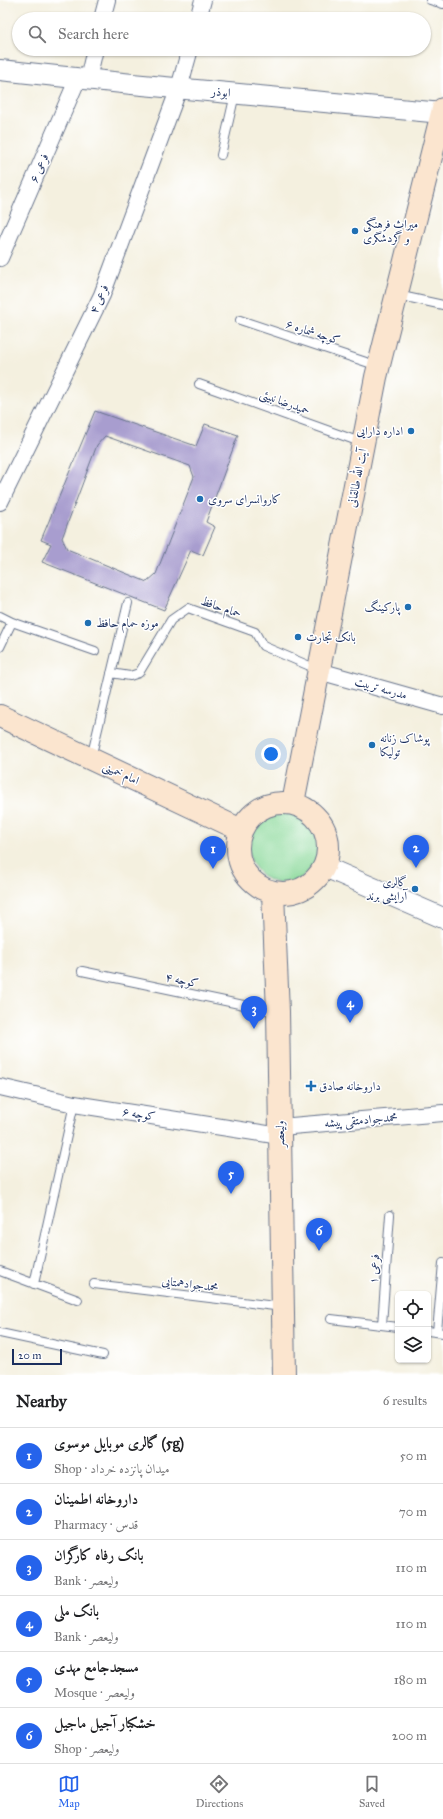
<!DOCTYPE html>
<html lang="en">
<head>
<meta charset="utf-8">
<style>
  :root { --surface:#fff; --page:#f2f2f2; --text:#202124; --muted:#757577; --line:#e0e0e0; --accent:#2563eb }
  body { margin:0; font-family:"IM FELL Great Primer",Amiri,serif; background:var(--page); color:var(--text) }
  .controls { position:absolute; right:12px; bottom:12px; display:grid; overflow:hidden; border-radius:6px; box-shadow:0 1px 3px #0004 }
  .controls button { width:36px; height:36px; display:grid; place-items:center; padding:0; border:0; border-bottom:1px solid var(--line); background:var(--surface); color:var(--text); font:20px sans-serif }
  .scale { position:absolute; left:12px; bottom:10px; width:50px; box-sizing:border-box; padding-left:4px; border:2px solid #1b2f5e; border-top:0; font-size:11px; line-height:14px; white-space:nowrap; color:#1b2f5e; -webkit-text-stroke:3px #fff; paint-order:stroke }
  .you { position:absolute; left:271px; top:754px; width:14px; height:14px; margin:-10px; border:3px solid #fff; border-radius:50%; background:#1a73e8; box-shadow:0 0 0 6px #1a73e833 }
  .badge { display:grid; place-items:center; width:26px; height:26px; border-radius:50%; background:var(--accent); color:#fff; font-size:13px; font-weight:700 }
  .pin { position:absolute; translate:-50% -33px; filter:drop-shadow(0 1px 2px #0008) }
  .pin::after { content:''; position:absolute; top:21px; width:14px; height:12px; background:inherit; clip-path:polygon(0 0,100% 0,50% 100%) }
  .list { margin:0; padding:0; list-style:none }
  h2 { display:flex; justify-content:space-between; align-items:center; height:52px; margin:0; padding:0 16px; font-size:17px }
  h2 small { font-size:13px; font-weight:400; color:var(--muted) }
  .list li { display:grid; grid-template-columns:26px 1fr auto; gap:12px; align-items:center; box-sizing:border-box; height:56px; padding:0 16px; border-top:1px solid var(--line) }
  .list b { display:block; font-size:15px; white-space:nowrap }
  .list p { margin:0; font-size:13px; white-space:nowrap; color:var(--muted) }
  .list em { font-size:13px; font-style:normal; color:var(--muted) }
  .icon { flex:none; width:22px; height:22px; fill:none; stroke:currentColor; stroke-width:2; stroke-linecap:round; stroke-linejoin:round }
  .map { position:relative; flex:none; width:443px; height:1375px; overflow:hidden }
  .search { position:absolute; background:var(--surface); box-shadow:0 1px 3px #0004; left:12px; right:12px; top:12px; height:44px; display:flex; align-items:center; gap:10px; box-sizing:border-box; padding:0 14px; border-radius:22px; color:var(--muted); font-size:15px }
  .sheet { height:388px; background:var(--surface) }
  nav { display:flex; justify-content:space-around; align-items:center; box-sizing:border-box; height:56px; border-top:1px solid var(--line); background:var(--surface); font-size:11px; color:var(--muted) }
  nav a { display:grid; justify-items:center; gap:2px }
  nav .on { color:var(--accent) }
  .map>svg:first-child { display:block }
  .green { fill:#88d898; stroke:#52847b }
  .building { fill:#a89dcf; fill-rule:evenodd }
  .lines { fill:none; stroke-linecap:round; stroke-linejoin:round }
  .service-casing { stroke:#67738b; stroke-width:10 }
  .minor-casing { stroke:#67738b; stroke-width:18 }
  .tertiary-casing { stroke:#67738b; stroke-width:22 }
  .secondary-casing { stroke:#67738b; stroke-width:24 }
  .service { stroke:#fff; stroke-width:8 }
  .minor { stroke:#fff; stroke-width:16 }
  .tertiary { stroke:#fff; stroke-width:20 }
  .secondary { stroke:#fbe5cf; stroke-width:22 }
  .poi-dot { fill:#1f6fb2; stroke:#fff; stroke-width:1.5 }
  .labels { text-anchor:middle; stroke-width:3; stroke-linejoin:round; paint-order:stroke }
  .street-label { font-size:12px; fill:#1b2f5e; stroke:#fff }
  .poi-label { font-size:12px; fill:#1b2f5e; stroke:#fff; text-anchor:start }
</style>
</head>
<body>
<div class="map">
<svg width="443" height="1375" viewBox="0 0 443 1375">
  <rect width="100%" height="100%" fill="#fff"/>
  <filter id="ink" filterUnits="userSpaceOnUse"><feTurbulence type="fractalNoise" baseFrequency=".025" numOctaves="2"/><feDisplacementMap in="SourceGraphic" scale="8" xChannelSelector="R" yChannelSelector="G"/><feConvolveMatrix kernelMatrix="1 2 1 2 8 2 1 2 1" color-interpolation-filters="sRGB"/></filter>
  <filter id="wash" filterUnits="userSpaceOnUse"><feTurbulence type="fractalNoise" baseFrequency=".012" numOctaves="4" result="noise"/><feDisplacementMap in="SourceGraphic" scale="16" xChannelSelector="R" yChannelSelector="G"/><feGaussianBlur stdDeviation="0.9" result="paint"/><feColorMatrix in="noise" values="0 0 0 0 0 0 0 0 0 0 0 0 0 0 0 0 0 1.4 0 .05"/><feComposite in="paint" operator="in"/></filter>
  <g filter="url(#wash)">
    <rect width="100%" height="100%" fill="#f4f0df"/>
    <path class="green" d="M306 808C310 821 317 833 318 846 319 856 314 866 307 873 270 910 219 841 267 815 275 811 283 813 291 813 296 812 301 810 306 808Z"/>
    <g id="blocks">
      <path class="building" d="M95 411 196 446 205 424 238 435 206 522 215 527 203 555 191 550 164 610 42 562 51 544 41 540ZM105 436 190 466 194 477 156 574 147 582 67 549 62 538 97 445Z"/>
    </g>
  </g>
  <g filter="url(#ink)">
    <use href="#blocks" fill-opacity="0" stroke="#67738b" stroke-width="1"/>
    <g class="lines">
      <g class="service-casing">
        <path id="service" d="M430 0 443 4
          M221 155 235 94
          M397 295 443 305
          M240 320 378 366
          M199 384 363 443
          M0 616 12 622 0 647
          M12 622 95 651
          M111 673 130 676 139 673 171 620 188 608 255 632 263 646 319 670
          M91 758 128 603
          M82 971 277 1012
          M0 1271 78 1300
          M34 1284 74 1104
          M94 1284 283 1307
          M331 1319 398 1327
          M382 1325 390 1215
          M428 1331 443 1333
          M437 1332 443 1263
          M0 1333 103 1355"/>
      </g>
      <g class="minor-casing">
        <path id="minor" d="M102 19 107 0
          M198 19 203 0
          M88 79 95 49
          M0 258 78 78
          M0 502 102 295 179 88 190 49
          M319 671 443 706
          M0 1087 74 1104 280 1136
          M280 1127 443 1113"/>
      </g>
      <g class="tertiary-casing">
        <path id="tertiary" d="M0 70 132 84 442 113
          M325 867 443 918"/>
      </g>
      <g class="secondary-casing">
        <path id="secondary" d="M0 716 241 830
          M238 848a45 45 0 1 1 90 0a45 45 0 1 1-90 0Z
          M293 803 376 377 443 109
          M273 893 278 1012 284 1375"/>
      </g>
      <use href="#service" class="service"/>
      <use href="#minor" class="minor"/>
      <use href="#tertiary" class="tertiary"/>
      <use href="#secondary" class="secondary"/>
    </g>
  </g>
  <g class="poi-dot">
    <circle cx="355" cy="231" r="4"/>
    <circle cx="411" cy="431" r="4"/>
    <circle cx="200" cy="499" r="4"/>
    <circle cx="408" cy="607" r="4"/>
    <circle cx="88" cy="623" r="4"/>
    <circle cx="298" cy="637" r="4"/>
    <circle cx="372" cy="745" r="4"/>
    <circle cx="415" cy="889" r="4"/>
    <path d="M309 1080h4v4h4v4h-4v4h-4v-4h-4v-4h4z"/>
  </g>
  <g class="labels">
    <g class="street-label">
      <text transform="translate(221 92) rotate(5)" y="4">ابوذر</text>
      <text transform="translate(39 168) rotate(-66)" y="4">فرعی ۶</text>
      <text transform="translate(99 299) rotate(-66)" y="4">فرعی ۴</text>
      <text transform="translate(313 332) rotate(18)" y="4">کوچه شماره ۶</text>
      <text transform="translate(285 402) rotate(20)" y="4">حمیدرضا نبیئی</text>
      <text transform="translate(357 478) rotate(-79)" y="4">آیت الله طالقانی</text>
      <text transform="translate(221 607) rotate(19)" y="4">حمام حافظ</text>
      <text transform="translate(381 688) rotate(16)" y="4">مدرسه تربیت</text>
      <text transform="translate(121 773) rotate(25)" y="4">امام خمینی</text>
      <text transform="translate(182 980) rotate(12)" y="4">کوچه ۴</text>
      <text transform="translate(139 1114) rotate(9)" y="4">۶ کوچه</text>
      <text transform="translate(361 1120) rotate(-5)" y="4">محمدجوادمتقی پیشه</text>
      <text transform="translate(280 1134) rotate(-91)" y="4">ولیعصر</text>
      <text transform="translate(374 1269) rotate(-86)" y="4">فرعی ۱</text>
      <text transform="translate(190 1284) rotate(7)" y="4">محمدجوادهمتایی</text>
    </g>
    <g class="poi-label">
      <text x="363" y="228">میراث فرهنگی<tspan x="363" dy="14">و گردشگری</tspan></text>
      <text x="403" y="435" text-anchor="end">اداره دارایی</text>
      <text x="208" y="503">کاروانسرای سروی</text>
      <text x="400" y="611" text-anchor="end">پارکینگ</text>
      <text x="96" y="627">موزه حمام حافظ</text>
      <text x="306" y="641">بانک تجارت</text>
      <text x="380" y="742">پوشاک زنانه<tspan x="380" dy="14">تولیکا</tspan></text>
      <text x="407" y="886" text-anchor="end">گالری<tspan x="407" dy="14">آرایشی برند</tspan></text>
      <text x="319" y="1090">داروخانه صادق</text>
    </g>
  </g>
</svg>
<div class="controls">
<button><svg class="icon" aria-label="locate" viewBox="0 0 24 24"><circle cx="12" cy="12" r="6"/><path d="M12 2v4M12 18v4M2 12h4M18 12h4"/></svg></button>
<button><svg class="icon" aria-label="layers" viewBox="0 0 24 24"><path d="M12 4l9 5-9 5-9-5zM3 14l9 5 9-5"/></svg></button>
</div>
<div class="scale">20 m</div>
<div class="you"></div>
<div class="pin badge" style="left:213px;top:869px">1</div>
<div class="pin badge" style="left:416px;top:868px">2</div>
<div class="pin badge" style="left:254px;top:1029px">3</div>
<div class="pin badge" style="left:350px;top:1023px">4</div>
<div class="pin badge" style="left:231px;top:1194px">5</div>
<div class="pin badge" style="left:319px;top:1251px">6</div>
<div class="search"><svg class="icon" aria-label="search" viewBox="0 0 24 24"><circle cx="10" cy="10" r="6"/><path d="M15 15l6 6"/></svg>Search here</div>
</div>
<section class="sheet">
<h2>Nearby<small>6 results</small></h2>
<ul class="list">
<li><span class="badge">1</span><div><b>گالری موبایل موسوی (5g)</b><p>Shop · میدان پانزده خرداد</p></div><em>50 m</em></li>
<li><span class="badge">2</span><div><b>داروخانه اطمینان</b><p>Pharmacy · قدس</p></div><em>70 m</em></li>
<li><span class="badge">3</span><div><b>بانک رفاه کارگران</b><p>Bank · ولیعصر</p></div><em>110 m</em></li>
<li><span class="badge">4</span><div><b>بانک ملی</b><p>Bank · ولیعصر</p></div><em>110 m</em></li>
<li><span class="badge">5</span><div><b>مسجدجامع مهدی</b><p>Mosque · ولیعصر</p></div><em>180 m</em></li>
<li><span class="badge">6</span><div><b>خشکبار آجیل ماجیل</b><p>Shop · ولیعصر</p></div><em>200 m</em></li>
</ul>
</section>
<nav>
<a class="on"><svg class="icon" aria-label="map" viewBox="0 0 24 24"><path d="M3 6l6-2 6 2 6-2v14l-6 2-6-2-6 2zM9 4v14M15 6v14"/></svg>Map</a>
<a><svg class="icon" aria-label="directions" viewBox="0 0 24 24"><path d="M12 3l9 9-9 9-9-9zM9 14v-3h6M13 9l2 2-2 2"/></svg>Directions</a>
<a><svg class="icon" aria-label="saved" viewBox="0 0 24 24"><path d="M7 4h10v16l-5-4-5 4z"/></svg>Saved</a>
</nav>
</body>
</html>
